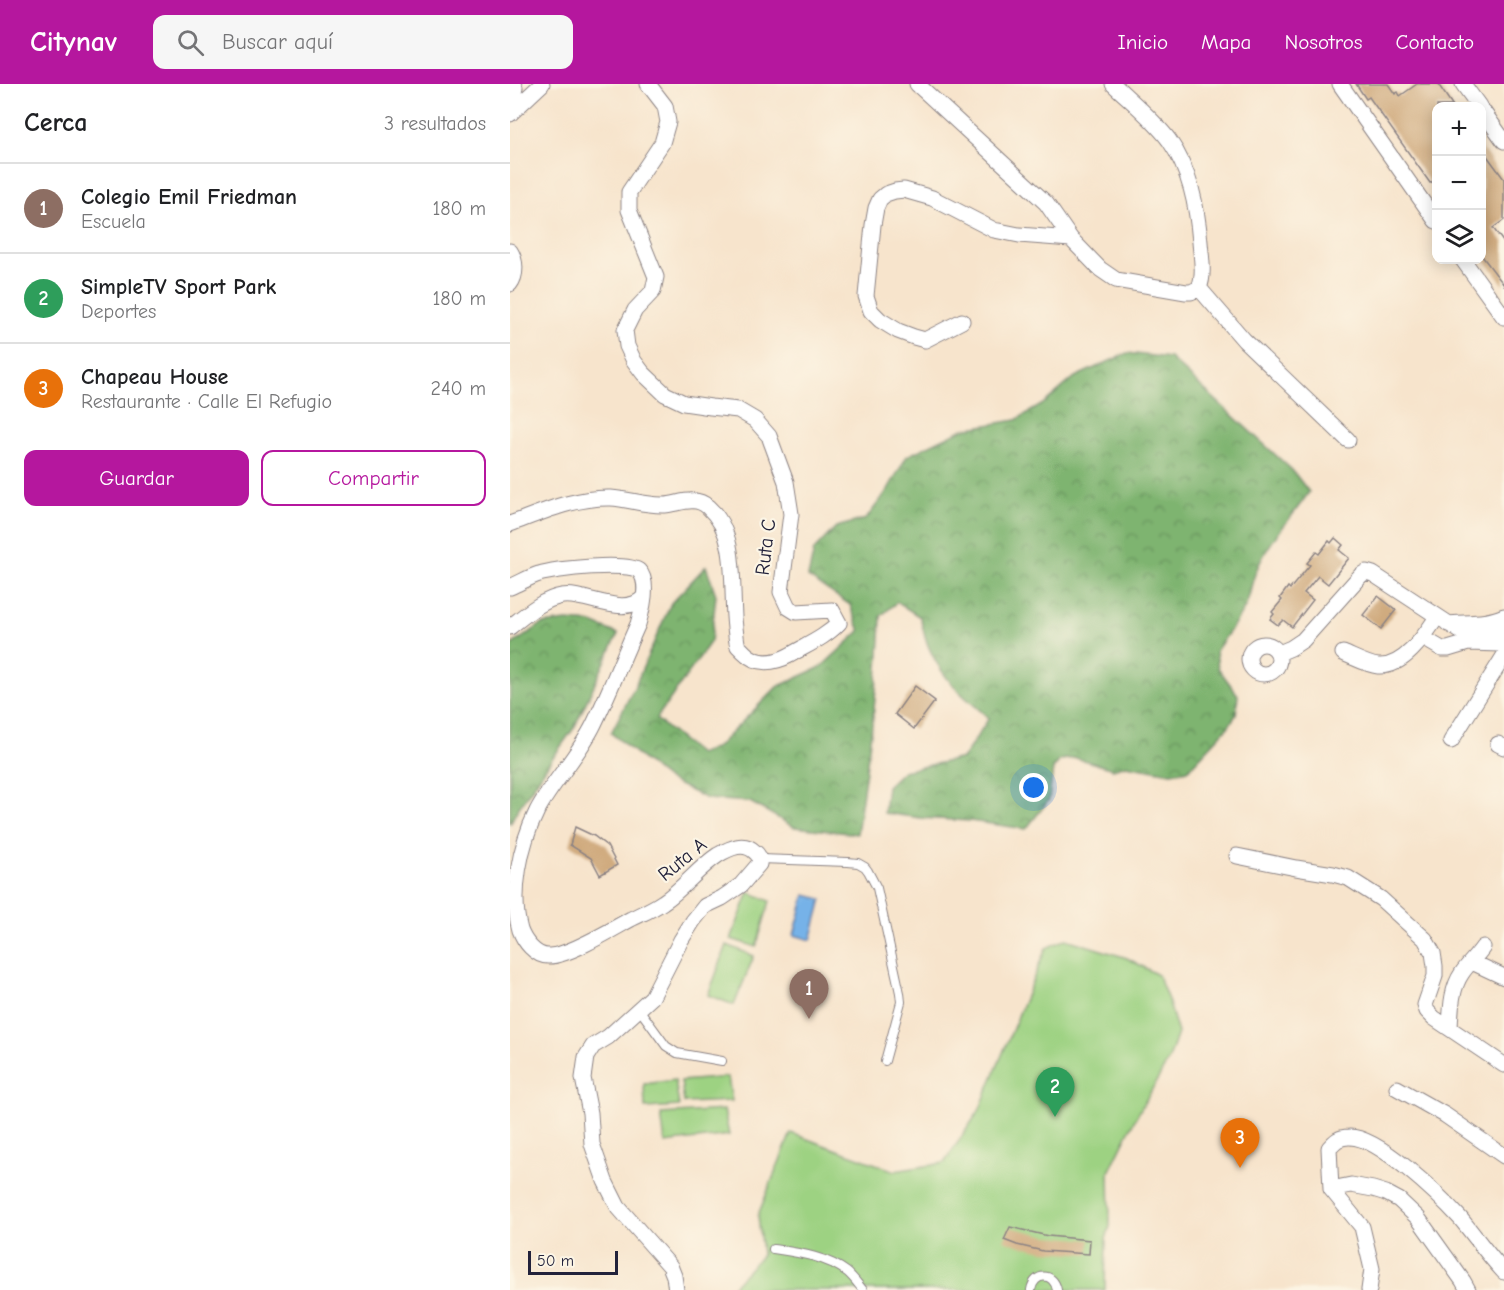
<!DOCTYPE html>
<html lang="es">
<head>
<meta charset="utf-8">
<style>
  :root { --surface:#fff; --page:#f6f6f6; --text:#202124; --muted:#757577; --line:#e0e0e0; --accent:#b5179e }
  body { margin:0; font-family:"Comic Neue",sans-serif; background:var(--page); color:var(--text) }
  .controls { position:absolute; right:18px; top:18px; display:grid; overflow:hidden; border-radius:12px; box-shadow:0 3px 15px #0003 }
  .controls button { width:54px; height:54px; display:grid; place-items:center; padding:0; border:0; border-bottom:2px solid var(--line); background:var(--surface); color:var(--text); font:30px sans-serif }
  .scale { position:absolute; left:18px; bottom:15px; width:90px; box-sizing:border-box; padding-left:6px; border:3px solid #22223b; border-top:0; font-size:16px; line-height:21px; white-space:nowrap; color:#22223b; -webkit-text-stroke:4px #fcf5e5; paint-order:stroke }
  .you { position:absolute; left:524px; top:704px; width:21px; height:21px; margin:-15px; border:4px solid #fff; border-radius:50%; background:#1a73e8; box-shadow:0 0 0 9px #1a73e833 }
  .badge { display:grid; place-items:center; width:39px; height:39px; border-radius:50%; background:var(--accent); color:#fff; font-size:20px; font-weight:700 }
  .pin { position:absolute; translate:-50% -50px; filter:drop-shadow(0 2px 3px #0008) }
  .pin::after { content:''; position:absolute; top:32px; width:21px; height:18px; background:inherit; clip-path:polygon(0 0,100% 0,50% 100%) }
  .list { margin:0; padding:0; list-style:none }
  h2 { display:flex; justify-content:space-between; align-items:center; height:78px; margin:0; padding:0 24px; font-size:26px }
  h2 small { font-size:20px; font-weight:400; color:var(--muted) }
  .list li { display:grid; grid-template-columns:39px 1fr auto; gap:18px; align-items:center; box-sizing:border-box; height:90px; padding:0 24px; border-top:2px solid var(--line) }
  .list b { display:block; font-size:22px; white-space:nowrap }
  .list p { margin:0; font-size:20px; white-space:nowrap; color:var(--muted) }
  .list em { font-size:20px; font-style:normal; color:var(--muted) }
  .actions { display:flex; gap:12px; padding:18px 24px }
  .actions a { flex:1; padding:14px 0; border:2px solid var(--accent); border-radius:12px; text-align:center; font-size:21px; color:var(--accent) }
  .actions .main { background:var(--accent); color:#fff }
  .icon { flex:none; width:33px; height:33px; fill:none; stroke:currentColor; stroke-width:2; stroke-linecap:round; stroke-linejoin:round }
  .map { position:relative; flex:none; width:994px; height:1206px; overflow:hidden }
  header { display:flex; align-items:center; gap:36px; box-sizing:border-box; height:84px; padding:0 30px; background:var(--accent); color:#fff }
  header strong { font-size:28px }
  nav { display:flex; gap:33px; margin-inline-start:auto; font-size:21px }
  .search { width:420px; height:54px; background:var(--page); display:flex; align-items:center; gap:15px; box-sizing:border-box; padding:0 21px; border-radius:12px; color:var(--muted); font-size:22px }
  main { display:flex }
  aside { flex:1; background:var(--surface) }
  .map>svg:first-child { display:block }
  .green { fill:#9dd282; stroke:#607a5e; stroke-width:1.5 }
  .forest { fill:url(#forest-crowns); stroke:#506b56; stroke-width:1.5 }
  .water { fill:#76b2e8; stroke:#4c6a92; stroke-width:1.5 }
  .building { fill:#d0ab7f }
  .lines { fill:none; stroke-linecap:round; stroke-linejoin:round }
  .service-casing { stroke:#8c8384; stroke-width:10 }
  .minor-casing { stroke:#8c8384; stroke-width:17 }
  .service { stroke:#fff; stroke-width:8 }
  .minor { stroke:#fff; stroke-width:15 }
  .labels { text-anchor:middle; stroke-width:4.5; stroke-linejoin:round; paint-order:stroke }
  .street-label { font-size:20px; fill:#22223b; stroke:#fcf5e5 }
</style>
</head>
<body>
<header>
<strong>Citynav</strong>
<div class="search"><svg class="icon" aria-label="search" viewBox="0 0 24 24"><circle cx="10" cy="10" r="6"/><path d="M15 15l6 6"/></svg>Buscar aquí</div>
<nav><a>Inicio</a><a>Mapa</a><a>Nosotros</a><a>Contacto</a></nav>
</header>
<main>
<aside>
<h2>Cerca<small>3 resultados</small></h2>
<ul class="list">
<li><span class="badge" style="background:#8d6e63">1</span><div><b>Colegio Emil Friedman</b><p>Escuela</p></div><em>180 m</em></li>
<li><span class="badge" style="background:#2e9e5b">2</span><div><b>SimpleTV Sport Park</b><p>Deportes</p></div><em>180 m</em></li>
<li><span class="badge" style="background:#e8710a">3</span><div><b>Chapeau House</b><p>Restaurante · Calle El Refugio</p></div><em>240 m</em></li>
</ul>
<div class="actions"><a class="main">Guardar</a><a>Compartir</a></div>
</aside>
<div class="map">
<svg width="994" height="1206" viewBox="0 0 994 1206">
  <defs>
    <pattern id="forest-crowns" width="20" height="18" patternUnits="userSpaceOnUse" patternTransform="scale(1.5)"><rect width="20" height="18" fill="#7eb470"/><path d="M2 6a3 3 0 1 1 6 0M12 15a3 3 0 1 1 6 0" fill="none" stroke="#67925d"/></pattern>
  </defs>
  <rect width="100%" height="100%" fill="#fcf5e5"/>
  <filter id="ink" filterUnits="userSpaceOnUse"><feTurbulence type="fractalNoise" baseFrequency=".0167" numOctaves="2"/><feDisplacementMap in="SourceGraphic" scale="12" xChannelSelector="R" yChannelSelector="G"/><feConvolveMatrix kernelMatrix="1 2 1 2 8 2 1 2 1" color-interpolation-filters="sRGB"/></filter>
  <filter id="wash" filterUnits="userSpaceOnUse"><feTurbulence type="fractalNoise" baseFrequency=".008" numOctaves="4" result="noise"/><feDisplacementMap in="SourceGraphic" scale="24" xChannelSelector="R" yChannelSelector="G"/><feGaussianBlur stdDeviation="1.35" result="paint"/><feColorMatrix in="noise" values="0 0 0 0 0 0 0 0 0 0 0 0 0 0 0 0 0 1.4 0 .05"/><feComposite in="paint" operator="in"/></filter>
  <g filter="url(#wash)">
    <rect width="100%" height="100%" fill="#f7e4cc"/>
    <path class="green" d="M239 808 260 817 246 863 221 855Z
      M556 855 617 874 648 891 658 916 668 949 659 975 623 1039 599 1088 600 1142 596 1155 595 1206H219L252 1171 248 1131 281 1049 385 1087 434 1079 469 1027 536 864Z
      M217 861 244 872 224 921 198 911Z
      M218 993 222 1017 174 1019 171 997Z
      M165 996 169 1022 135 1024 134 1000Z
      M214 1026 219 1051 155 1059 151 1030Z"/>
    <path class="forest" d="M617 269 660 274 782 386 799 408C782 434 759 456 747 485 741 497 741 512 734 525 726 539 715 553 706 567L708 584 728 611 726 631 718 643 678 686 661 689 616 681 603 685 566 674 550 676 543 685 539 716 516 745 460 737 411 734 374 729 377 702 393 687 453 674 479 634C454 613 434 597 420 566 415 556 413 544 410 533L387 518 371 532C369 605 357 678 347 750L284 743 240 718 197 715 157 695 101 649 124 604 161 519 196 482 206 511 201 557 146 635 189 670 207 663 267 603 311 583 350 547 340 521 298 493 304 466 326 443 356 435 377 407 397 372 453 345 506 336 533 320 565 293Z
      M57 537 82 539 108 550 64 644 41 676 6 728 0 740V562L32 540Z"/>
    <path class="water" d="M295 811 312 815 301 856 284 851Z"/>
    <g id="blocks">
      <path class="building" d="M846 0H878L885 10 888 8 890 12 907 0H928L943 22H927V95L920 99 859 13 856 15Z
        M972 65 994 95V136L983 144 994 159V201L972 172Z
        M825 454 833 461 829 466 839 474 818 500 808 492 794 509 803 516 782 543 773 536 768 541 760 535 764 530 762 528 772 516 770 514 778 503 780 505 800 481 797 479 806 468 809 470 819 457 821 459Z
        M868 512 886 526 871 545 853 531Z
        M405 602 425 617 404 645 385 630Z
        M65 743 84 752 97 762 107 781 90 791 81 774 60 761Z
        M500 1143 538 1152 580 1156 579 1170 533 1167 507 1161 494 1156Z"/>
    </g>
  </g>
  <g filter="url(#ink)">
    <use href="#blocks" fill-opacity="0" stroke="#8c8384" stroke-width="1.5"/>
    <g class="lines">
      <g class="service-casing">
        <path id="service" d="M250 775 338 778 348 779 355 783 358 787 367 804 390 909 391 918 375 977
          M129 925 156 962 167 969 212 977
          M263 1165C289 1169 315 1172 337 1188 343 1193 348 1200 353 1206
          M521 1206C524 1188 544 1188 547 1206"/>
      </g>
      <g class="minor-casing">
        <path id="minor" d="M407 0 536 119 561 155 590 185 606 196 676 208H681L689 204
          M603 0C622 18 643 35 659 56 680 86 687 122 690 158 691 172 695 190 689 204
          M830 0 926 137
          M953 0 969 22
          M972 26 994 57
          M1 27 5 3 3 0
          M0 30 32 0
          M0 167C6 176 7 191 0 200
          M953 176 994 233
          M689 204 734 256 838 356
          M452 237 415 256 404 253 388 247 370 236 361 227 356 212 363 141 366 124 370 115 376 110 385 107 394 106 422 114 484 146 509 151 561 155
          M0 440C33 428 65 413 101 414 119 415 136 422 155 421 169 420 185 411 198 423 230 451 220 505 225 544 226 549 226 557 228 562 228 562 234 568 234 568 247 582 265 579 280 571 297 561 316 553 329 539L322 526 286 528 278 523 271 508 281 430 276 398 259 352 245 336 228 326 201 323 174 319 155 310 133 289 124 277 117 262 115 246 125 226 143 207 146 193 119 126V108L152 59 158 38 155 22 138 0
          M0 503C10 499 19 493 29 490 44 485 120 477 129 487 140 498 132 527 128 540 113 573 100 607 84 640 69 671 43 697 27 727 10 761 0 810 10 846 14 857 25 872 38 872 57 873 103 845 121 835 131 830 143 825 153 818 172 806 188 784 208 771 220 764 234 757 245 768 249 771 250 774 249 780L231 801 212 814 195 822 183 837 171 856 142 913 98 953 83 962 76 973 73 994 80 1029 82 1060 95 1097 108 1123 160 1182 164 1192 166 1206
          M938 540C956 538 977 540 994 532
          M0 543C15 531 33 515 52 512 76 508 114 535 134 513
          M913 554 932 565H938L958 559 991 560 994 563
          M739 575a15 15 0 1 1 30 0a15 15 0 1 1-30 0Z
          M769 569 781 564 793 556 851 491 856 488 863 490 953 549H972L994 547
          M833 569C843 573 858 581 868 582 894 584 915 551 927 533
          M941 657 994 572
          M988 660 994 663
          M727 772 786 784 823 790 838 794 871 815 915 855 923 869 925 882V892L915 921 917 927 924 934 994 981
          M962 878 994 893
          M940 944C941 925 941 905 952 889 958 880 967 872 973 863
          M887 1004 935 1031 994 1072
          M821 1105 841 1101 863 1105 876 1109 889 1116 908 1134 953 1197 958 1206
          M859 1206 862 1185 852 1143 821 1105 819 1064C825 1057 829 1053 839 1053 868 1052 930 1112 950 1134 965 1152 978 1171 994 1188"/>
      </g>
      <use href="#service" class="service"/>
      <use href="#minor" class="minor"/>
    </g>
  </g>
  <g class="labels">
    <g class="street-label">
      <text transform="translate(255 463) rotate(-83)" y="7">Ruta C</text>
      <text transform="translate(172 775) rotate(-39)" y="7">Ruta A</text>
    </g>
  </g>
</svg>
<div class="controls">
<button>+</button>
<button>−</button>
<button><svg class="icon" aria-label="layers" viewBox="0 0 24 24"><path d="M12 4l9 5-9 5-9-5zM3 14l9 5 9-5"/></svg></button>
</div>
<div class="scale">50 m</div>
<div class="you"></div>
<div class="pin badge" style="left:299px;top:935px;background:#8d6e63">1</div>
<div class="pin badge" style="left:545px;top:1033px;background:#2e9e5b">2</div>
<div class="pin badge" style="left:730px;top:1084px;background:#e8710a">3</div>
</div>
</main>
</body>
</html>
